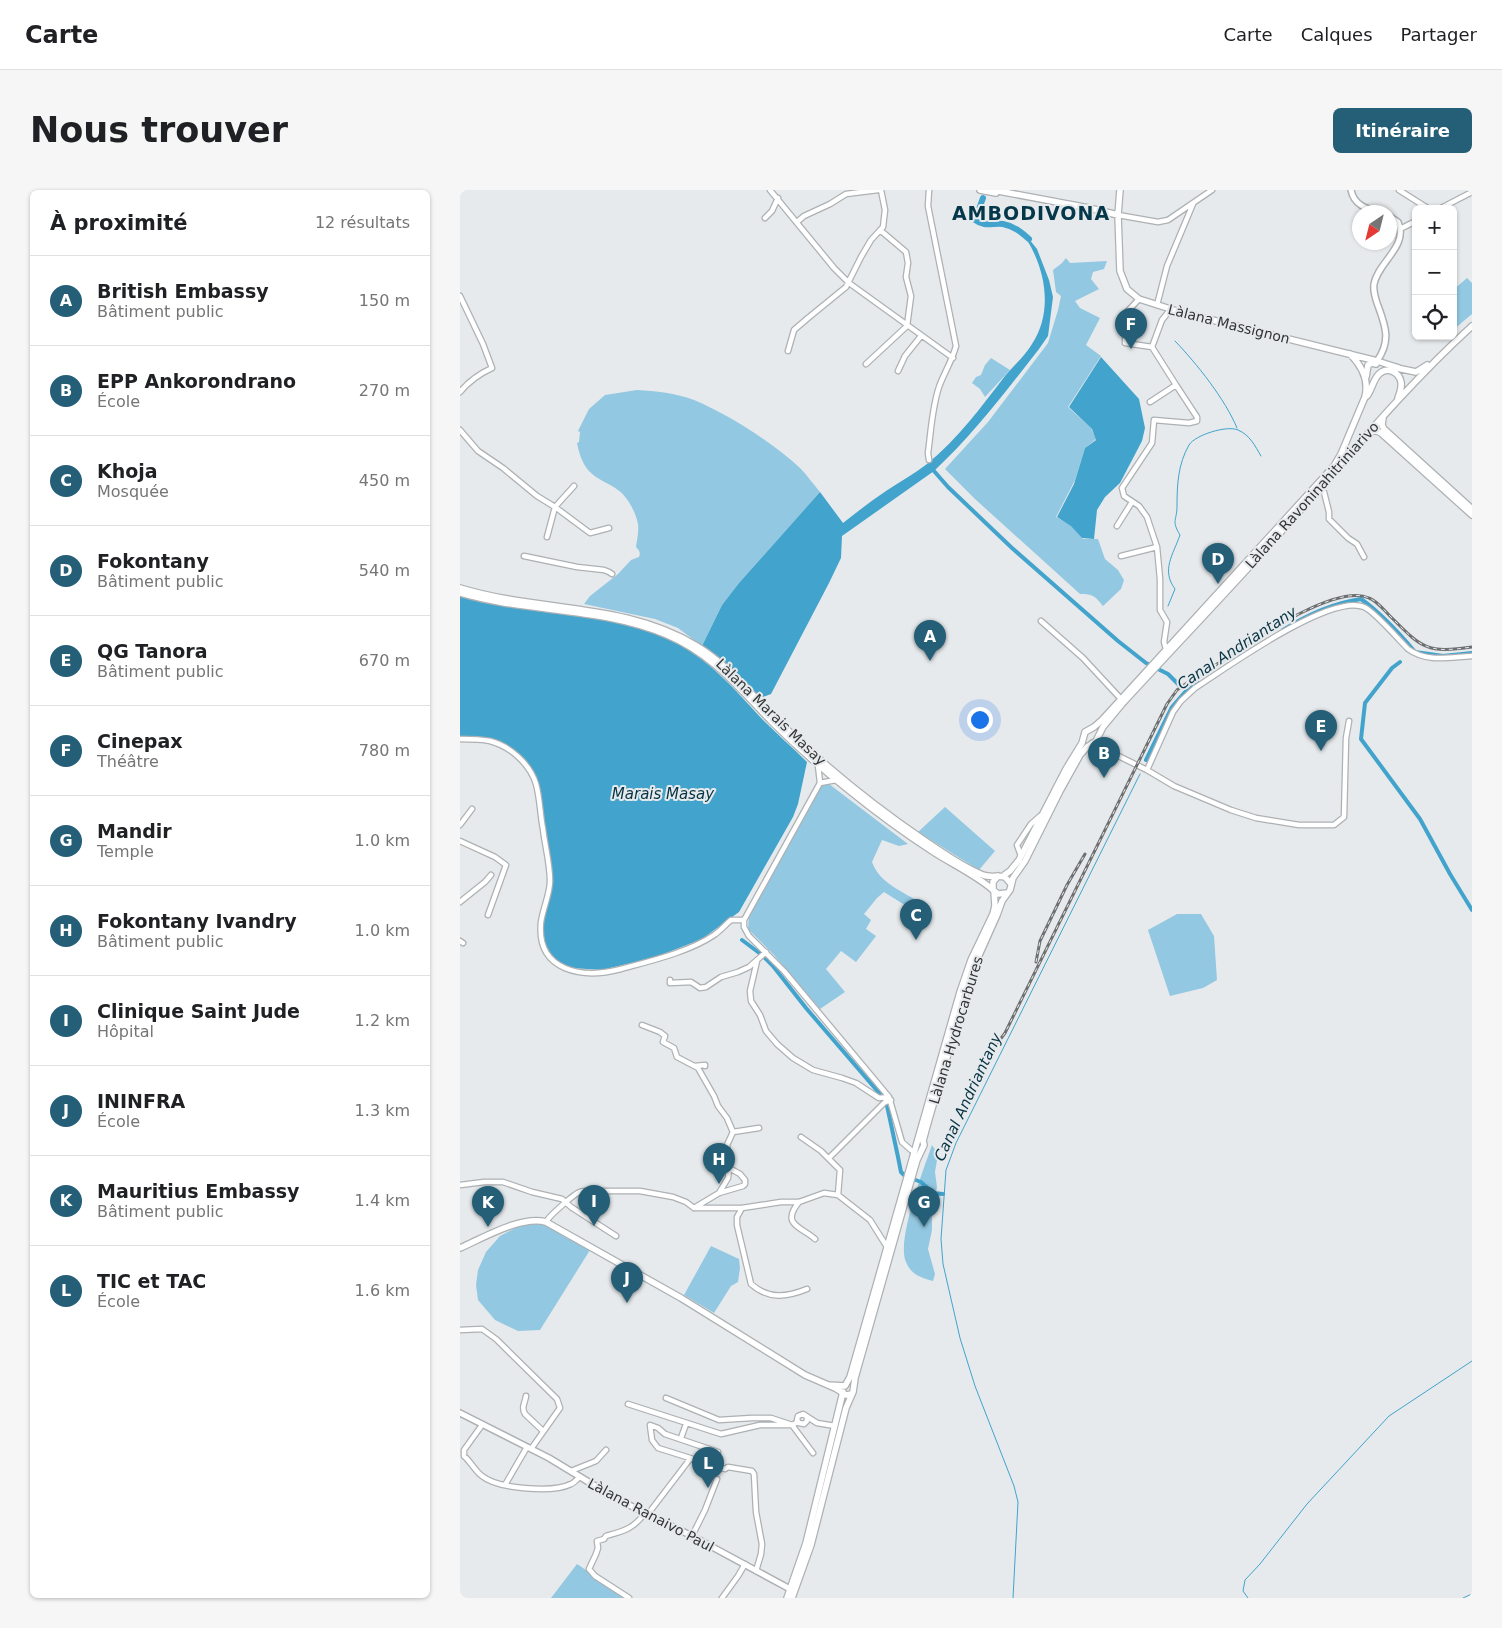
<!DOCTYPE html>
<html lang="fr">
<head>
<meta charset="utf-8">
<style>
  :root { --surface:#fff; --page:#f6f6f6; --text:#202124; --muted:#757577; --line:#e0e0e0; --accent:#245e77 }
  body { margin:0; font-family:"DejaVu Sans",sans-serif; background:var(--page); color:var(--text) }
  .controls { position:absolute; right:15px; top:15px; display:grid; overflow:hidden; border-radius:8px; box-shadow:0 1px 4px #0004 }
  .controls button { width:45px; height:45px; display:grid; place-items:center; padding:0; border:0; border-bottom:1px solid var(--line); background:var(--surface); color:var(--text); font:25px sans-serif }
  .compass { position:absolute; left:892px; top:15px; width:45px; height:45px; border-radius:50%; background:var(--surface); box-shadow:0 1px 4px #0004; rotate:215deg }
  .you { position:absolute; left:519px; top:529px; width:18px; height:18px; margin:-12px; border:4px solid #fff; border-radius:50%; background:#1a73e8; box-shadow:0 0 0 8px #1a73e833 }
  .badge { display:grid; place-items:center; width:32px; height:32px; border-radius:50%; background:var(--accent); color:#fff; font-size:16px; font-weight:700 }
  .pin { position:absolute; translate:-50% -41px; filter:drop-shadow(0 1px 2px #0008) }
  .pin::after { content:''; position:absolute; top:26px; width:18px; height:15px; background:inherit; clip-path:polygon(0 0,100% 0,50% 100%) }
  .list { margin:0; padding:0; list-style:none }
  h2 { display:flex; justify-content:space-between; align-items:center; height:65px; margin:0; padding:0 20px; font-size:21px }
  h2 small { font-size:16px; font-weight:400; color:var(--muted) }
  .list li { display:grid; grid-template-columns:32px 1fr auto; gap:15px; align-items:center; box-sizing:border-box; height:90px; padding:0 20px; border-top:1px solid var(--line) }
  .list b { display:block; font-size:19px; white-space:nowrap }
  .list p { margin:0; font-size:16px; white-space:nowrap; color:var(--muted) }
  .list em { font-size:16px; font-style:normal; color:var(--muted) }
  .icon { flex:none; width:28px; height:28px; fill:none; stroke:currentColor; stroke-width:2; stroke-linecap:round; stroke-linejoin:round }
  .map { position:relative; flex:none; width:1012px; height:1408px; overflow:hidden; border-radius:8px }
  header { display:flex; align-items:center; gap:30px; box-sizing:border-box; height:70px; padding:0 25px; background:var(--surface); border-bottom:1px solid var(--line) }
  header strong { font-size:24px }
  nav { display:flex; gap:28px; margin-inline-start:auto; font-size:18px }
  .intro { display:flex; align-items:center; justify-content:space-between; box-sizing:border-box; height:120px; padding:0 30px }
  h1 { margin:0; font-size:35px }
  .button { padding:12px 22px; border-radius:8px; background:var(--accent); color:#fff; font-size:18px; font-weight:700 }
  main { display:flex; gap:30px; padding:0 30px }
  aside { flex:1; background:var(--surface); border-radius:8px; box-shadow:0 1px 4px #0004 }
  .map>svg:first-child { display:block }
  .green { fill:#93c8e2 }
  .water { fill:#42a3cc }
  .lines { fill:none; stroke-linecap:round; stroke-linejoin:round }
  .stream { stroke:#42a3cc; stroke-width:1 }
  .canal { stroke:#42a3cc; stroke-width:4 }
  .river { stroke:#42a3cc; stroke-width:6 }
  .minor-casing { stroke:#adb1b3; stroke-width:7 }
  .tertiary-casing { stroke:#adb1b3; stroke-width:8 }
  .secondary-casing { stroke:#adb1b3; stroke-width:8 }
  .minor { stroke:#fff; stroke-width:4.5 }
  .tertiary { stroke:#fff; stroke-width:5 }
  .secondary { stroke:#fff; stroke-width:5.5 }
  .rail-casing { stroke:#6d6f70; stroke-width:3 }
  .rail { stroke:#e6eaec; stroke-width:1; stroke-dasharray:4; stroke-linecap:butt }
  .labels { text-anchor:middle; stroke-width:4; stroke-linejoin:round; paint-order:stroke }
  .street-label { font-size:14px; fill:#333435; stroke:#e6eaec }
  .water-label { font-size:15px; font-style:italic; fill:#083445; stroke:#e6eaec }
  .district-label { font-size:19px; font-weight:bold; letter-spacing:1px; fill:#033749; stroke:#e6eaec }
</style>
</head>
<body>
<header>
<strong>Carte</strong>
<nav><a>Carte</a><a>Calques</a><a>Partager</a></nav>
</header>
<div class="intro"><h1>Nous trouver</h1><a class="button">Itinéraire</a></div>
<main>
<aside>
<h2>À proximité<small>12 résultats</small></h2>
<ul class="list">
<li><span class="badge">A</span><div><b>British Embassy</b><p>Bâtiment public</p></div><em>150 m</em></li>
<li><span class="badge">B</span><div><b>EPP Ankorondrano</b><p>École</p></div><em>270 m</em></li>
<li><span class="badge">C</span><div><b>Khoja</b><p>Mosquée</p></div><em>450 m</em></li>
<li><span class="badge">D</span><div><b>Fokontany</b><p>Bâtiment public</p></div><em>540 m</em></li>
<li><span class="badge">E</span><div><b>QG Tanora</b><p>Bâtiment public</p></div><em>670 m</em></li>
<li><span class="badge">F</span><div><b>Cinepax</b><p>Théâtre</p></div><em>780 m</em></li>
<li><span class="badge">G</span><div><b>Mandir</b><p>Temple</p></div><em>1.0 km</em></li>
<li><span class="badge">H</span><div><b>Fokontany Ivandry</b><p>Bâtiment public</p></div><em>1.0 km</em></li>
<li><span class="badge">I</span><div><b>Clinique Saint Jude</b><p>Hôpital</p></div><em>1.2 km</em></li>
<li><span class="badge">J</span><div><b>ININFRA</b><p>École</p></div><em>1.3 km</em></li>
<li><span class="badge">K</span><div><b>Mauritius Embassy</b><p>Bâtiment public</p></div><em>1.4 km</em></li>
<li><span class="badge">L</span><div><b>TIC et TAC</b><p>École</p></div><em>1.6 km</em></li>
</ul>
</aside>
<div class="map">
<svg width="1012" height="1408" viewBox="0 0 1012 1408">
  <rect width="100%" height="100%" fill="#e6eaec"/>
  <path class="green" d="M606 68 610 73 647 71 644 79 633 82 631 89 639 99 615 111 620 118 640 128 626 155 641 166 608 217 631 238 636 249 625 258 615 290 596 327 611 335 623 349H638L645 369 658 380 664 390 661 399 643 416C635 406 633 404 620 404L515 309 485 279 528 232 588 153 598 120 601 106 596 102 593 80 602 73Z
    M1007 88 1012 93V124L993 140V100Z
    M531 168 550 180 525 207 520 199 512 193 516 187 521 185 525 175Z
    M177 200C196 201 215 203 234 210 268 224 313 253 340 278 347 285 353 294 360 302L279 393 262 415 242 456 218 438 195 429 124 414 130 406 158 384 171 370 179 367C181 363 179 360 176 357 177 350 179 342 178 334 176 323 168 307 158 300 149 293 137 290 129 281 122 273 119 263 117 253L119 252 120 242 118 241 129 219 145 205Z
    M362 594H369L448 654 439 656 422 650 412 672C419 692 441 701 458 711L451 719 424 702 417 708 404 724 411 730 406 739 416 746 396 772 381 761 366 779 385 802 360 819 314 765 288 739 289 725Z
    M485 617 535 661 519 680 458 642Z
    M717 724H741L754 746 757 790 743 798 710 806 688 740Z
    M472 955 478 964 475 982 477 997 472 1021V1040L468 1059 475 1084 473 1091C462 1088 451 1085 446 1072 436 1051 464 978 472 955Z
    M78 1031 130 1060 80 1140 58 1141 35 1130 18 1110 16 1095 18 1080 26 1062 40 1046 65 1033Z
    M251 1056 279 1069 280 1078 278 1092 271 1096 254 1123 224 1105Z
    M117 1374 168 1408H91Z"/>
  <path class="water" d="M569 49 577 59 589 90 593 107 588 146 579 159C546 201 514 244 474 281L382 346 381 368 369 393 311 504 303 507 296 504 267 474 242 456 262 415 279 393 360 302 383 333C397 322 411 311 426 301 439 292 454 284 467 274 498 249 521 217 545 186 554 175 565 166 572 154 593 122 586 81 567 50Z
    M641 167 679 209 685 238 682 251 660 293 645 307 637 320 634 349 622 348 611 336 597 327 614 294 625 258 636 250 632 239 609 217Z
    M0 406C67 425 145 419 208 449 249 468 273 498 303 530 317 544 332 557 347 572L338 614 333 627 279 722 242 749 196 767 142 780 112 778 99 773 88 763 83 748 82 733 91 699 73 584C58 553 31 546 0 547Z"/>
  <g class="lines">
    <path class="stream" d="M715 151C737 174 765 209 777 238
      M708 416 715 399C701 380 713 365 720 345 711 330 717 331 717 316 717 295 718 274 729 255 735 245 767 235 778 240 790 245 795 256 801 266
      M553 1408 558 1312 554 1296 515 1196 500 1148 483 1074 481 1049 486 980 496 953 680 584
      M788 1408 783 1401 785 1390 800 1374 847 1314 929 1226 1012 1171
      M1003 1408 1012 1404"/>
    <path class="canal" d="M474 281 488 297 552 358 658 451 686 473 708 484 720 496
      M823 440C847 425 874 413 901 409 922 424 939 443 955 462L983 466 1012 463
      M940 472 932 478 905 513 901 549 960 629 990 684 1012 720
      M686 570 712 517 726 501 739 493
      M282 750 302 765 313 776 346 818 426 911 438 967 441 982 445 986 461 992 473 1003 483 1004"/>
    <path class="river" d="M523 8 515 30C524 37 533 33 543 34 554 36 561 42 569 49"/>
    <g class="minor-casing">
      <path id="minor" d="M310 0 374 78 389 93 493 168
        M939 0 969 19
        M979 19 1012 2
        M658 25 698 32 708 30 752 0
        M305 28 312 21 318 8
        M337 32 344 26 370 14 386 4 418 0
        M940 39 956 31
        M0 106 23 154 32 178C19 184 9 191 0 202
        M679 109 666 123 665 153 692 157
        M697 115 707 76 733 14
        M328 161 334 140 348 128 386 97 401 67 411 50 423 37 425 20 421 0
        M406 174 447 136 451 106 446 87 448 73 446 62 420 40
        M438 181 445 166 461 146
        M690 212 716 195 692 157 702 130 710 120
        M0 240 18 261 43 278 77 306 95 317 130 343 149 338
        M469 270 468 263C471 241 472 218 479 197 484 183 492 171 496 156L468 16 469 0
        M859 298 860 300 864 302 869 322V329L888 348 897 354 904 367
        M657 336 672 312
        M87 347 95 317 114 296
        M64 366 117 377 144 380 149 382 152 384
        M661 366 697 357
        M581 431 623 468 661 509
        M706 459 704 452 707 432 700 420V389L697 357 687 327 679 316 664 306 662 298 692 253 694 230 729 233 737 231V227L735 224 716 195
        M0 549C10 549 20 549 30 551 50 556 70 574 76 594 80 608 80 624 83 639 85 656 90 674 90 691 90 704 83 718 81 732 76 782 123 789 161 779 190 771 229 762 254 745 260 741 265 735 271 730H284
        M632 553 687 580 714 596 771 620 796 628 839 635H874L884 627 886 548 889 531
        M358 575 360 593 284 730V737L289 746 324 781 429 907 442 952 451 960 455 962
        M687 580 713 522 721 511 735 498C766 478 870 403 904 417 914 421 939 450 948 459 967 473 990 467 1012 466
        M360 593 376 590
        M0 635 12 619
        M0 651 35 667 46 675 28 725
        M561 666 557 655 571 634 580 626
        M0 712 25 692 31 685
        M0 751 3 753
        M297 771 290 801 291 811 300 825 306 841 317 854 333 868 353 880 382 888 396 893 419 908 429 907
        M210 790V793L231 792 240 798 246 797 261 787 278 782 289 777 306 762
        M182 835 200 842 205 846 203 852 214 858 217 867 238 878 254 906 258 916 267 928 273 942 267 955 269 978 268 988 259 1003
        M235 876 245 875V876
        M273 942 299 938
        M341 947 361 961 380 980 378 1005
        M369 968 425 912 431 910
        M0 995 24 992H43L72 1002 102 1009 111 1017 156 1046
        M339 1012C320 1035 342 1037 355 1049
        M234 1018 259 1003 283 996 285 994V990L280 984 269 978
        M282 1018 277 1027V1035L291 1094C309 1110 327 1107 347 1099
        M86 1032C88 1027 115 1003 120 1002 122 1001 125 1001 128 1001H180L213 1007 226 1012 234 1018H282L321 1012H339L364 1003 378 1005 410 1030 427 1057
        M0 1140 22 1139 36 1149 97 1209 100 1218 71 1259
        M66 1206C65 1213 61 1217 65 1224L83 1241
        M206 1208 259 1230 292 1228H311L332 1235 338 1232
        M168 1214 261 1244 300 1235H332L353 1263
        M347 1228V1231L344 1234 339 1233 337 1230 338 1226 343 1224 357 1233 375 1236
        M22 1235 4 1260V1266C11 1272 15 1281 22 1286 38 1299 93 1303 111 1294 114 1293 117 1289 120 1287
        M221 1248 226 1234
        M258 1262 205 1244 198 1238 190 1235 192 1250 198 1258 265 1279 268 1277 292 1281 294 1284 296 1322 302 1354 301 1364 296 1381
        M111 1281 136 1271 146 1260
        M45 1295 67 1257
        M188 1324 230 1269
        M232 1346 245 1320 257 1289
        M169 1408 135 1386 129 1379 136 1364 138 1358 137 1351 144 1349 146 1346C164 1341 173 1339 185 1323
        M262 1408 278 1386 285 1374"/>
    </g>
    <g class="tertiary-casing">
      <path id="tertiary" d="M891 0C894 15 906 19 920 22
        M917 171C932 150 925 135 917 113 915 107 913 101 914 94 918 72 949 56 938 32L929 26
        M0 1223 89 1268 155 1308 232 1346 330 1399"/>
    </g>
    <g class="secondary-casing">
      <path id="secondary" d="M520 0 536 3
        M533 0 629 18 658 25
        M660 0 658 25 660 81 667 99 679 109 720 122 917 171 939 178
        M937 178 956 182 967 175
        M906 187 908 175 912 173 916 174
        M907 206C912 199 913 190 919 184 927 176 939 182 941 192 942 198 940 203 938 208
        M923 228 922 235 924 239 1012 319
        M910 242 915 240 921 243 1012 325
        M0 398C78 422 165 412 237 456 268 475 290 503 315 528 361 573 411 614 464 650 482 662 502 677 523 685 530 688 538 685 545 687L551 694
        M0 403C67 423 142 417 207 445 252 464 278 497 311 531 336 556 362 579 390 601 417 623 446 644 475 663 494 675 516 685 533 700
        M538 686 533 692V700L538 704 547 703
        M543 686 550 681 559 670 606 579 622 553 625 542 634 537 642 530 874 276 881 264 905 207C909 191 902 176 890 164
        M0 1058C23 1048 62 1025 86 1032L221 1108 345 1185 375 1198 386 1205 392 1204
        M368 1195 385 1196 390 1187 500 802 511 770 533 724 535 716 534 701
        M327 1408 346 1353 383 1202
        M332 1408 351 1355 386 1218 393 1202 395 1188 450 994 457 970 464 955 463 951 467 936 512 781 537 725 542 711 550 700 553 688 565 671 600 601 620 565 627 557 636 551 643 537 662 514C728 442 796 372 859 299 908 243 957 186 1012 136"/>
    </g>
    <use href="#minor" class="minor"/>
    <use href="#tertiary" class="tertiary"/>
    <use href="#secondary" class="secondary"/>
    <g class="rail-casing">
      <path id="rail" d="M576 772 580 751 607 695 625 664
        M533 859 545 843 707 514 717 500C732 489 749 479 765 469 794 450 876 393 909 408 917 411 923 419 929 425 961 457 965 464 1012 457"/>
    </g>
    <use href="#rail" class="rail"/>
  </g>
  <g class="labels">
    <g class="street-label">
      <text transform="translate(769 134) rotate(14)" y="5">Làlana Massignon</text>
      <text transform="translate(852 305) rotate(-48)" y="5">Làlana Ravoninahitriniarivo</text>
      <text transform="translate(311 522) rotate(44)" y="5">Làlana Marais Masay</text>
      <text transform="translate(496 840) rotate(-73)" y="5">Làlana Hydrocarbures</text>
      <text transform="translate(191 1325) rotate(28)" y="5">Làlana Ranaivo Paul</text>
    </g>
    <g class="water-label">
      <text transform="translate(777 458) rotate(-33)" y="5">Canal Andriantany</text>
      <text x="203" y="609">Marais Masay</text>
      <text transform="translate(508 907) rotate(-65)" y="5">Canal Andriantany</text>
    </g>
    <g class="district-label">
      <text x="571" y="30">AMBODIVONA</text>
    </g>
  </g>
</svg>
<div class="controls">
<button>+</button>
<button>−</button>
<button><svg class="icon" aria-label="locate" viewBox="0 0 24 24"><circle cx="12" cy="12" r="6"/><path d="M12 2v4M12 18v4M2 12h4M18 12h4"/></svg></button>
</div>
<svg class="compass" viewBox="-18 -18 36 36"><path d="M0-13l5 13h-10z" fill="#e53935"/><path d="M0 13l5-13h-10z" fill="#757577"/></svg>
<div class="you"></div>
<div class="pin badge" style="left:470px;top:471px">A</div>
<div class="pin badge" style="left:644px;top:588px">B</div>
<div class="pin badge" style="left:456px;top:750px">C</div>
<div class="pin badge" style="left:758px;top:394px">D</div>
<div class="pin badge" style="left:861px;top:561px">E</div>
<div class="pin badge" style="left:671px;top:159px">F</div>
<div class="pin badge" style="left:464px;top:1037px">G</div>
<div class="pin badge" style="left:259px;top:994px">H</div>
<div class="pin badge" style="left:134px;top:1036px">I</div>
<div class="pin badge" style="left:167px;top:1113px">J</div>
<div class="pin badge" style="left:28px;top:1037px">K</div>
<div class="pin badge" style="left:248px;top:1298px">L</div>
</div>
</main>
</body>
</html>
